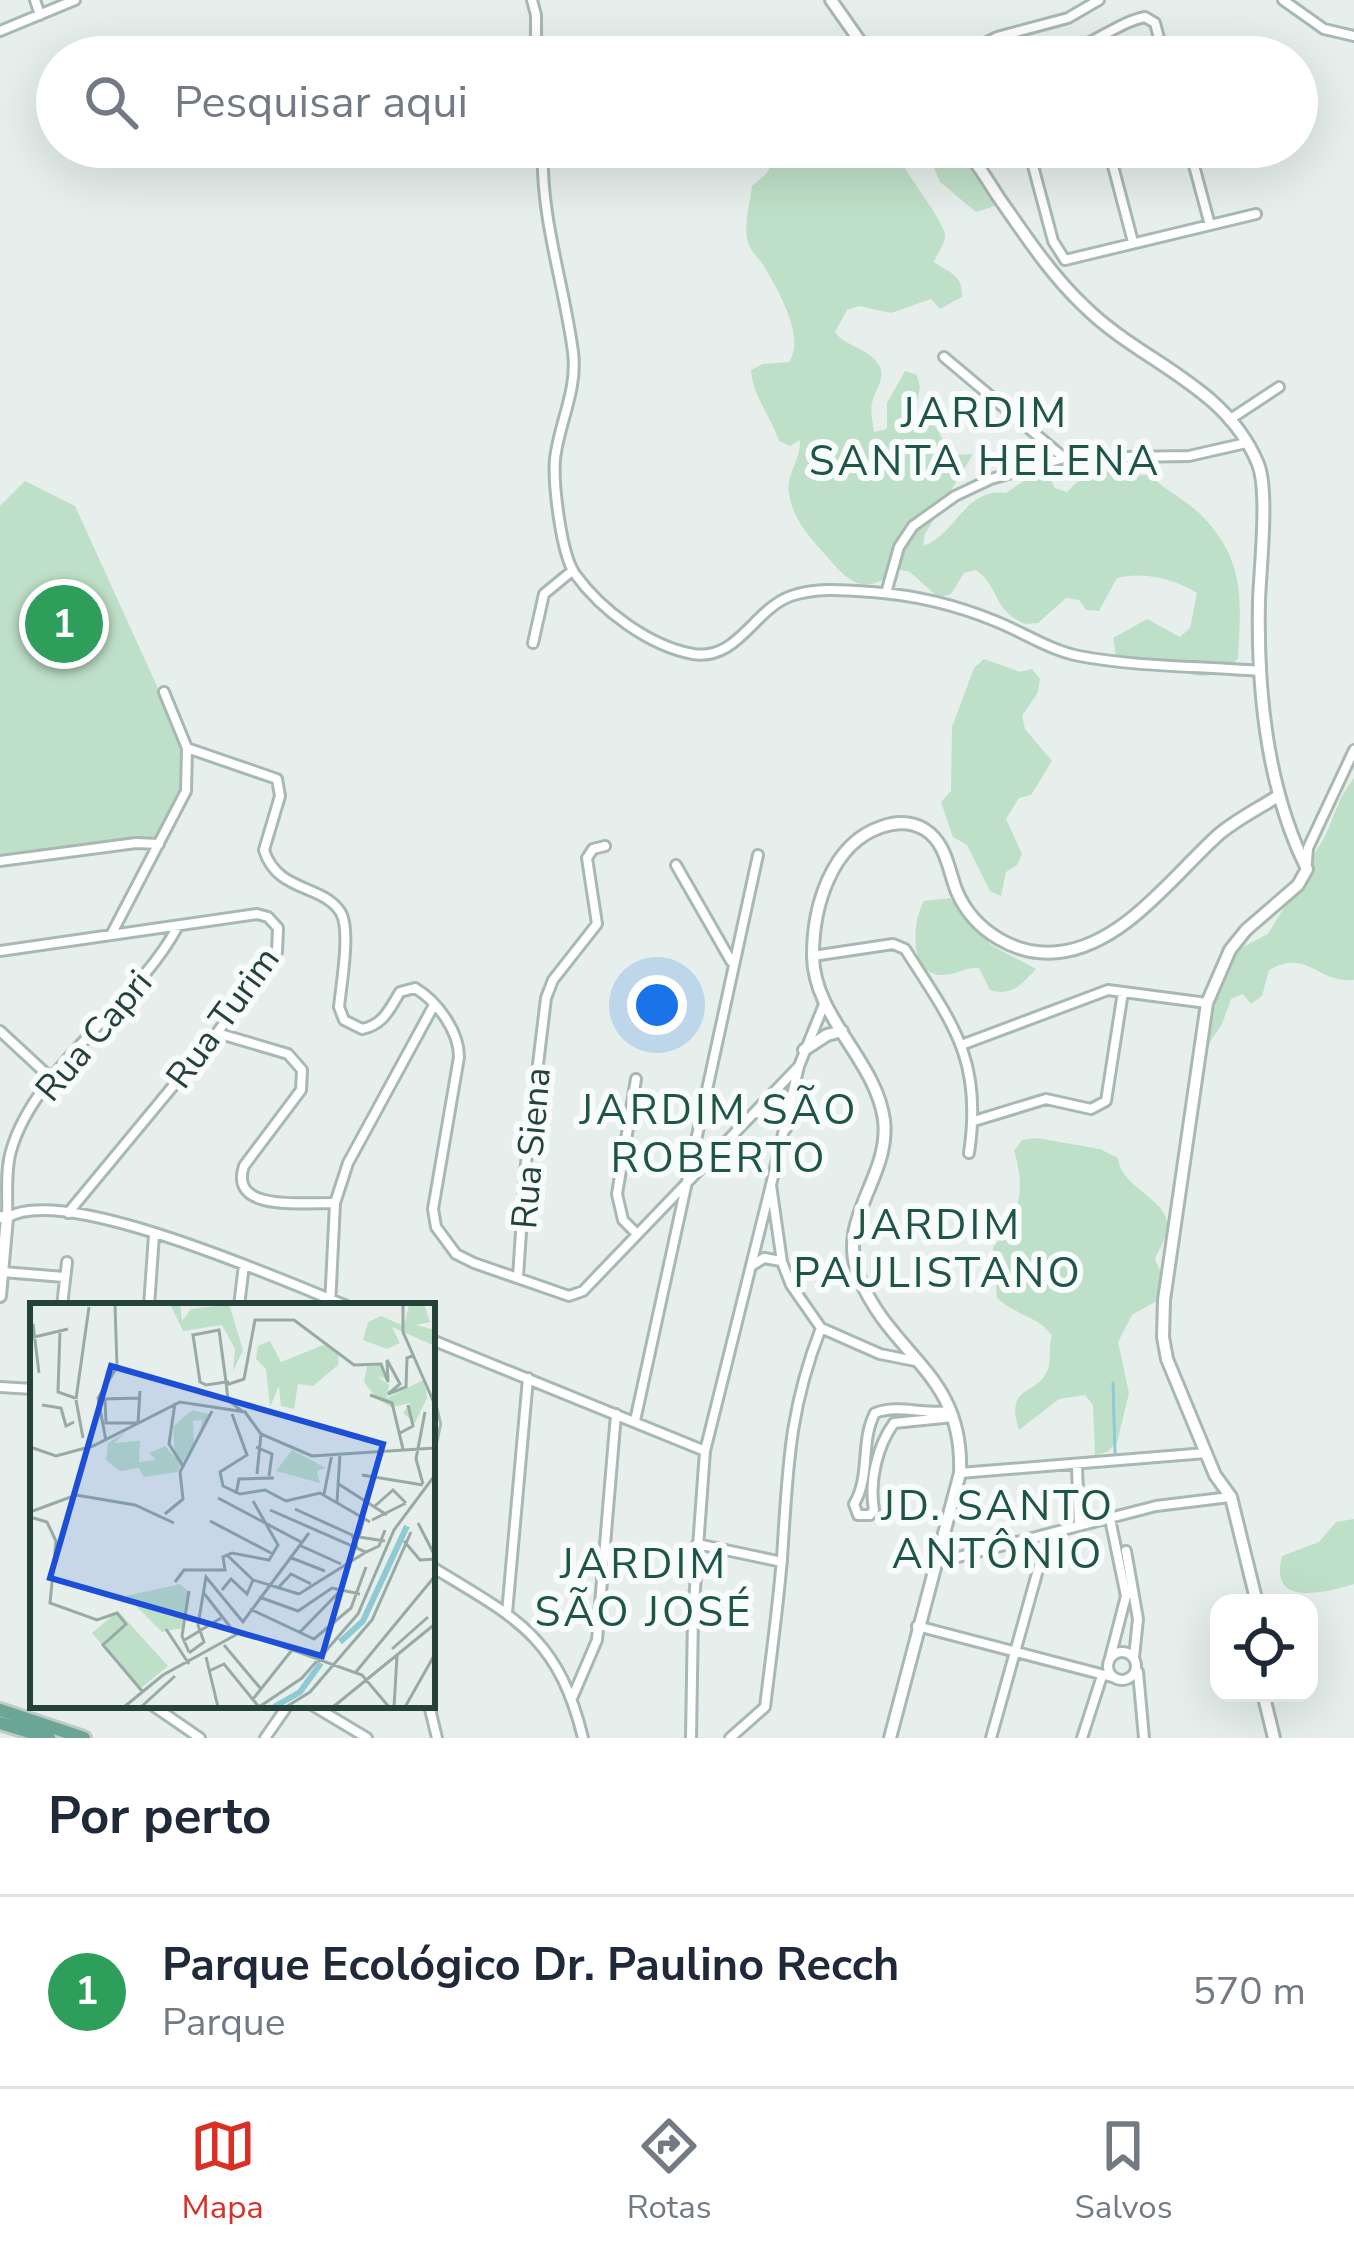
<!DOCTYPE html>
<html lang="pt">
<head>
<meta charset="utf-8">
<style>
  :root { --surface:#fff; --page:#f6f6f7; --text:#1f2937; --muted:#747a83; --line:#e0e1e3; --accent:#d93025 }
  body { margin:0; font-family:"Nunito Sans",sans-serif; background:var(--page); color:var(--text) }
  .controls { position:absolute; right:36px; bottom:36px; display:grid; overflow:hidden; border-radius:24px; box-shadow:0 12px 48px #0002 }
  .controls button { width:108px; height:108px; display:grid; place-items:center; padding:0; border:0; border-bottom:3px solid var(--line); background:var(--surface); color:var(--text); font:60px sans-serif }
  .you { position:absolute; left:657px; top:1005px; width:42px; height:42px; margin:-30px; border:9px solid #fff; border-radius:50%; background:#1a73e8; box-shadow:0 0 0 18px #1a73e833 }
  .badge { display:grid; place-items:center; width:78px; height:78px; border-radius:50%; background:var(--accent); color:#fff; font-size:39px; font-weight:700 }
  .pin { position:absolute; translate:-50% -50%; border:6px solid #fff; box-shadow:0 3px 12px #0006 }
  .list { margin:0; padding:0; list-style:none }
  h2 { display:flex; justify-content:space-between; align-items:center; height:156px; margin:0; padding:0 48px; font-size:51px }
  h2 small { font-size:39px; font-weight:400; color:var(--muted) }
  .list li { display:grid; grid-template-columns:78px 1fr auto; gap:36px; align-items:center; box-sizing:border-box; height:192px; padding:0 48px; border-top:3px solid var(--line) }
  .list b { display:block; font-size:45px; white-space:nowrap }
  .list p { margin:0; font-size:39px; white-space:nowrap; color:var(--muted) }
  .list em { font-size:39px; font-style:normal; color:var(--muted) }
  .icon { flex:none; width:66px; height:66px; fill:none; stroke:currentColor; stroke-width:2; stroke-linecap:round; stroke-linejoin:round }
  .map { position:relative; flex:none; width:1354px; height:1738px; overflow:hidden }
  .search { position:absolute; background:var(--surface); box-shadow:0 12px 48px #0002; left:36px; right:36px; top:36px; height:132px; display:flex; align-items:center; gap:30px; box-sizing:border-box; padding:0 42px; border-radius:66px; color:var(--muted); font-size:45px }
  .sheet { height:348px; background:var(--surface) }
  nav { display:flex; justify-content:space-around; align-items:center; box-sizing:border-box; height:168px; border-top:3px solid var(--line); background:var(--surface); font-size:33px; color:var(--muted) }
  nav a { display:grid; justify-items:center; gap:6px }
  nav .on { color:var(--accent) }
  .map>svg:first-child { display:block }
  .green { fill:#bfe0c8 }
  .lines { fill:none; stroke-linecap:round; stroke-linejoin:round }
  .stream { stroke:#8ec9d4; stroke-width:3 }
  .minor-casing { stroke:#a8b8b2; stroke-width:14 }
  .tertiary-casing { stroke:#a8b8b2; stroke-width:16 }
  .primary-casing { stroke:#c2cac8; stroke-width:18 }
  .minor { stroke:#fff; stroke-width:8 }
  .tertiary { stroke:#fff; stroke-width:10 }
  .primary { stroke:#6aa596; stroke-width:12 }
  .labels { text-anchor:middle; stroke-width:12; stroke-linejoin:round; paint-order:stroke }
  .street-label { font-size:36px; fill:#24423a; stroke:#f7fbf9 }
  .quarter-label { font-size:42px; letter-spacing:3px; fill:#1f5548; stroke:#f7fbf9 }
  .inset-river { fill:none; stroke:#8ec9d4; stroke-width:6 }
  .inset-road { fill:none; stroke:#98aaa4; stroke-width:3 }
  .view { fill:#1d4ed8; fill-opacity:0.15; stroke:#1d4ed8; stroke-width:6 }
  .inset-edge { fill:none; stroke:#24423a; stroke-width:6 }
</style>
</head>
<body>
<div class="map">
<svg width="1354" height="1738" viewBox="0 0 1354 1738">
  <rect width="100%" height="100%" fill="#e6efeb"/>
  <path class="green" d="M783 147H973L998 183 1001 195 994 206 976 212 940 182 930 159 921 149 908 151 902 162C908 177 946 224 945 236 945 244 937 254 934 262 950 273 963 275 962 297L940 309 931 299 891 313 859 306 847 310 835 332C845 346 862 346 874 359 890 375 876 386 872 403 870 412 873 423 874 432L887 429V403L905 371 917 375 920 387 915 413 922 423 935 426 948 448 958 455 973 454 925 534 923 546C957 534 964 488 1006 493L1037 472 1049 476 1055 488 1067 492 1085 474 1097 469 1121 476 1150 475C1165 491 1187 500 1202 516 1246 561 1241 601 1238 659 1222 675 1201 682 1181 670V666L1153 657 1142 664 1117 662 1113 638 1147 619 1180 637 1190 628 1197 593C1176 579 1142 571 1117 578L1099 611 1086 610 1079 600 1066 598 1038 623 1025 624C992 610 1000 587 976 570L964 573 951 594 939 598 910 572 897 569C862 601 846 578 822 551 805 532 794 519 789 494 785 476 801 460 800 440L790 446 779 441C771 417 752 394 751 370L763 364 789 362C806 338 778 290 764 266 759 258 750 251 748 243 743 227 750 203 752 186L766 174Z
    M25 481 75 506 182 741C185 781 179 805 159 839L0 855V506Z
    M984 659 1020 672 1032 669 1040 679 1038 692 1022 716 1025 729 1052 761 1031 795 1019 798 1006 819 1022 854 1017 865 1006 872 1001 896 990 891 967 845 953 837 941 802 951 791 952 727 974 668Z
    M1354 778V980C1316 983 1308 948 1269 970L1262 996 1251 1004 1243 994 1231 999 1222 1024 1207 1046 1211 991 1235 951 1268 934 1288 901 1307 887C1306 861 1316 854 1327 832 1337 810 1338 798 1354 778Z
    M950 898 991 945 1036 969C1022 984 1012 997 990 990L979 968C965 967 953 976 941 975 907 974 913 919 924 901Z
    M1037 1138 1100 1149 1118 1158C1121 1190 1173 1199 1167 1231 1165 1241 1158 1250 1155 1260L1167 1283 1165 1296 1132 1315 1118 1342 1129 1393 1117 1443 1107 1452 1095 1455 1093 1405 1085 1395 1059 1399 1019 1430C1003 1381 1042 1398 1049 1365 1051 1355 1048 1346 1052 1336 1038 1315 1014 1315 997 1298L993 1247C1020 1219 1026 1188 1014 1151L1022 1140Z
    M1354 1519V1584C1326 1592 1268 1609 1282 1556L1319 1542 1336 1522Z"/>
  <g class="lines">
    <path class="stream" d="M1113 1383 1115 1454"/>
    <g class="minor-casing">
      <path id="minor" d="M35 0 40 15
        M532 0 536 15V57
        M1283 0 1324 29 1354 36
        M0 31 75 0
        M956 57 997 37 1068 18 1099 0
        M1055 57C1088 48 1118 22 1145 17L1155 23 1164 57
        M543 147C540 217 564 283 573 352 578 390 559 423 555 459 553 484 561 554 575 574 601 610 649 646 693 654 738 661 754 609 791 596 816 587 846 590 872 592 914 595 956 605 995 621 1023 632 1049 650 1079 656 1137 667 1200 666 1259 671
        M1028 147 1053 241 1065 260 1256 214
        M1108 147 1133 242
        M1189 147 1210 225
        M944 357 1063 457
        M1229 420 1279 387
        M886 593 899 547 913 526 955 496 991 479 1064 458 1189 456 1246 443
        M533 643 544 594 572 571
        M187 748 277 779 280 796 264 850C277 893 324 884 341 913 351 931 341 986 339 1007L344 1020 362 1029C383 1025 389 1010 400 992L415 988C437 1001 459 1031 459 1057L433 1209 436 1227 456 1254 474 1263 569 1296 583 1291 799 1066
        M0 861 136 843 159 844
        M1307 862 1308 848 1354 750
        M676 865 731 961
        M111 935 186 791 187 748 164 692
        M0 951 257 914 268 917 278 928 277 952 217 1033 68 1213
        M813 956 893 944 905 949C953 1024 983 1060 969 1153
        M825 1002 799 1066 771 1185 782 1262 791 1285 821 1328 880 1354 915 1361
        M0 1031 53 1080
        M217 1033 288 1054 302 1070 301 1090 244 1166C228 1213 306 1202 335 1203
        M964 1044 1108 990 1207 1003
        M755 1113 775 1116 786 1129
        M974 1121 1046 1099 1091 1109 1106 1101 1123 992
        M7 1217C8 1196 5 1171 11 1151 34 1068 137 1004 178 926
        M7 1218C62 1182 284 1281 347 1306
        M635 1232 623 1220 617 1194 636 1079
        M751 1266 764 1258 781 1261
        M3 1272 64 1277
        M518 1277 525 1172 546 998 553 980 597 924 587 858 593 849 605 846
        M62 1306 67 1262
        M149 1306 154 1235
        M239 1306 244 1265
        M330 1306 335 1203 348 1163 434 1005
        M432 1340 705 1451
        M0 1387 33 1389
        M432 1411 435 1424 432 1439
        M951 1411C925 1415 899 1404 875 1413 860 1441 871 1476 854 1504L858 1515H870L874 1510C869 1482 877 1446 894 1423L953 1417
        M635 1421 758 855
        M1077 1466 1079 1526
        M960 1473 1206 1453
        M1110 1519 1126 1596 1110 1658
        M697 1544 782 1562
        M1126 1551 1138 1619 1134 1657
        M935 1563 1156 1506 1230 1497
        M432 1567C516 1618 558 1636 583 1738
        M507 1613 528 1378
        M917 1626 1112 1677
        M1108 1666a14 14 0 1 1 28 0a14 14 0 1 1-28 0Z
        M1138 1672 1144 1738
        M573 1696 597 1640 616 1414
        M152 1705 200 1738
        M312 1705 367 1738
        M429 1705 437 1738
        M265 1738 288 1705
        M691 1738 693 1616 705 1451 771 1185
        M730 1738 765 1707C771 1657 778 1608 782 1558 788 1470 788 1413 821 1328
        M991 1738 1048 1534
        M1082 1738 1102 1676"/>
    </g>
    <g class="tertiary-casing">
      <path id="tertiary" d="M831 0 871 57
        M961 147C977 161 987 180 999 198 1025 235 1051 275 1084 306 1140 362 1226 385 1258 464 1269 491 1260 569 1259 601 1257 690 1267 789 1307 869L1298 885 1246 930 1230 950 1207 1003 1164 1300 1163 1337 1167 1359 1215 1475 1231 1497 1257 1603
        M804 1050 827 1035 842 1031
        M0 1217 7 1218 0 1296
        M1263 1693 1274 1738
        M890 1738 960 1473C964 1373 892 1357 859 1277 835 1219 891 1177 884 1120 876 1060 813 1017 813 955 813 907 831 844 881 827 895 822 910 821 924 829 947 843 948 870 957 892 974 931 1016 957 1059 952 1123 945 1172 877 1217 836 1235 820 1258 809 1278 796"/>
    </g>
    <g class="primary-casing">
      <path id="primary" d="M0 1710 84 1738
        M0 1723 49 1738"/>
    </g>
    <use href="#minor" class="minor"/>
    <use href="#tertiary" class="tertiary"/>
    <use href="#primary" class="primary"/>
  </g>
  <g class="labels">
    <g class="street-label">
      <text transform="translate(222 1017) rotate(-54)" y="13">Rua Turim</text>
      <text transform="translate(93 1035) rotate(-50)" y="13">Rua Capri</text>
      <text transform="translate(530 1148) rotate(-85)" y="13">Rua Siena</text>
    </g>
    <g class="quarter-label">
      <text x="985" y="427">JARDIM<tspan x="985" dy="48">SANTA HELENA</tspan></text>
      <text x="719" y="1124">JARDIM SÃO<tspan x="719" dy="48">ROBERTO</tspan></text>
      <text x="938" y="1239">JARDIM<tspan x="938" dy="48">PAULISTANO</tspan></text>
      <text x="998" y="1520">JD. SANTO<tspan x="998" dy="48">ANTÔNIO</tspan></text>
      <text x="644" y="1578">JARDIM<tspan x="644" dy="48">SÃO JOSÉ</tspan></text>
    </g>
  </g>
  <g transform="translate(30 1303)">
    <rect width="405" height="405" fill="#e6efeb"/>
    <path d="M140 1H150L152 18 161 6 199 1 213 47 203 69 205 46 192 22 153 28ZM394 1 400 19 386 22 405 27V43L362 24 370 40 357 46 333 37 338 19 351 13 374 23 379 2ZM240 38 251 59 293 42 309 48 308 62 283 83 268 81 264 106 251 103 249 83 240 104 236 66 226 56 228 43ZM337 63H352L356 76 347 73 359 82 357 95 395 76 397 95 385 120 373 110 381 100 361 104 347 96 334 79ZM162 107 179 111 170 129 172 117 163 118 164 140 147 169 114 174 109 165 90 168 76 157 78 140 97 128 84 140 110 138 109 159 126 157 119 150 135 143 145 154 143 124ZM262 147 296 165 287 168 290 180 246 168ZM150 281 158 288 152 325 132 329 96 293ZM88 308 138 363 110 386 62 330Z" fill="#bfe0c8"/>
    <path class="inset-river" d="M310 339 333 318 377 223M244 404 270 389 291 360"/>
    <path class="inset-road" d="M373 1V29L405 102M3 21 9 70M30 28 28 89 45 95M0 35 38 26M199 79H196L176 82 170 79 163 32 189 27 196 79 198 97 213 109M196 82 214 76 225 17H264L324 62 351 61 358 79 357 57 370 81 358 91 376 84 377 55 384 52M340 92 362 100 373 146M109 95 75 96 76 120H108L110 88M46 96 59 4M46 97 53 135M145 100 139 141 153 163M12 102 31 105 36 123 44 119M202 111 217 152 190 169 193 183 210 191 235 187 256 198 290 190 340 219M370 130 383 123 378 102M76 138 68 95 87 64 85 1M0 144 26 153 63 143 150 99 215 109 231 131 282 153 405 145M226 144 242 151 239 173M227 171 231 131M332 172 393 182M307 180 357 212M393 181 386 156 395 109M206 191 209 176 244 175M294 191 302 151M188 195 271 239M307 199 310 151M345 203 363 187 376 200M265 206 322 232 327 244M240 207 336 249 349 243 355 227M0 209 46 192 105 202 144 220M135 211 153 196 150 169 182 108M0 214 17 219 26 238 20 300 67 317 87 310 96 321 73 342 112 388M334 215 329 234 355 238M342 217 376 200M180 218 243 251M388 220 405 253M374 238 390 257 405 256M269 242 311 261M197 252 223 277 269 291M259 254 295 268M145 279 154 267H195L193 254 202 250 239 257 248 242 223 198M248 285 261 271 281 281M192 287 201 276 217 291 223 277M173 289 201 325 332 372 359 404M269 291 336 249M229 294 268 308 302 285 330 291M220 306 284 336 321 305 336 264M212 320 279 230M136 326 159 361M270 329 313 285M153 338 191 315M194 342 231 386M362 346 398 314M159 349 152 333 159 288M159 350 174 339 168 322 176 274 213 319M176 354 188 404M179 368 194 361 229 404M325 370 405 273M223 396 262 347M94 404 133 372 211 329M111 404 145 373M229 404 272 375 328 311 364 227 405 172M256 404 280 389 342 317 381 229M303 404 405 321M364 404 367 353M375 404 405 351"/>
    <path class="view" d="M81 63 353 141 292 353 20 275Z"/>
    <rect width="405" height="405" class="inset-edge"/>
  </g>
</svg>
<div class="controls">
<button><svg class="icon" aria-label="locate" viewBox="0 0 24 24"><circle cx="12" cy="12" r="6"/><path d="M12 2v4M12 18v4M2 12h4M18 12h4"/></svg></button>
</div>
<div class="you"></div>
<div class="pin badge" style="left:64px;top:624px;background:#2e9e5b">1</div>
<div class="search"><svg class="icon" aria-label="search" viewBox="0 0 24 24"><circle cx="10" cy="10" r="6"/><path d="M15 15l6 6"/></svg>Pesquisar aqui</div>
</div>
<section class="sheet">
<h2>Por perto<small></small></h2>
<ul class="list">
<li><span class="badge" style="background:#2e9e5b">1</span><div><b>Parque Ecológico Dr. Paulino Recch</b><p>Parque</p></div><em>570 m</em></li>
</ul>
</section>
<nav>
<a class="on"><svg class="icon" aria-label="map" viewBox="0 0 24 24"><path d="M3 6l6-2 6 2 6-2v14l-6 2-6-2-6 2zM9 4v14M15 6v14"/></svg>Mapa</a>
<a><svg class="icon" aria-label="directions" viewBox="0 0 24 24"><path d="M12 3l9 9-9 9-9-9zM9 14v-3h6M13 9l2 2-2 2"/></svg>Rotas</a>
<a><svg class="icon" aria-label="saved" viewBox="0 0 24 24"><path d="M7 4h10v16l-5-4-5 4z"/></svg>Salvos</a>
</nav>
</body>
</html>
